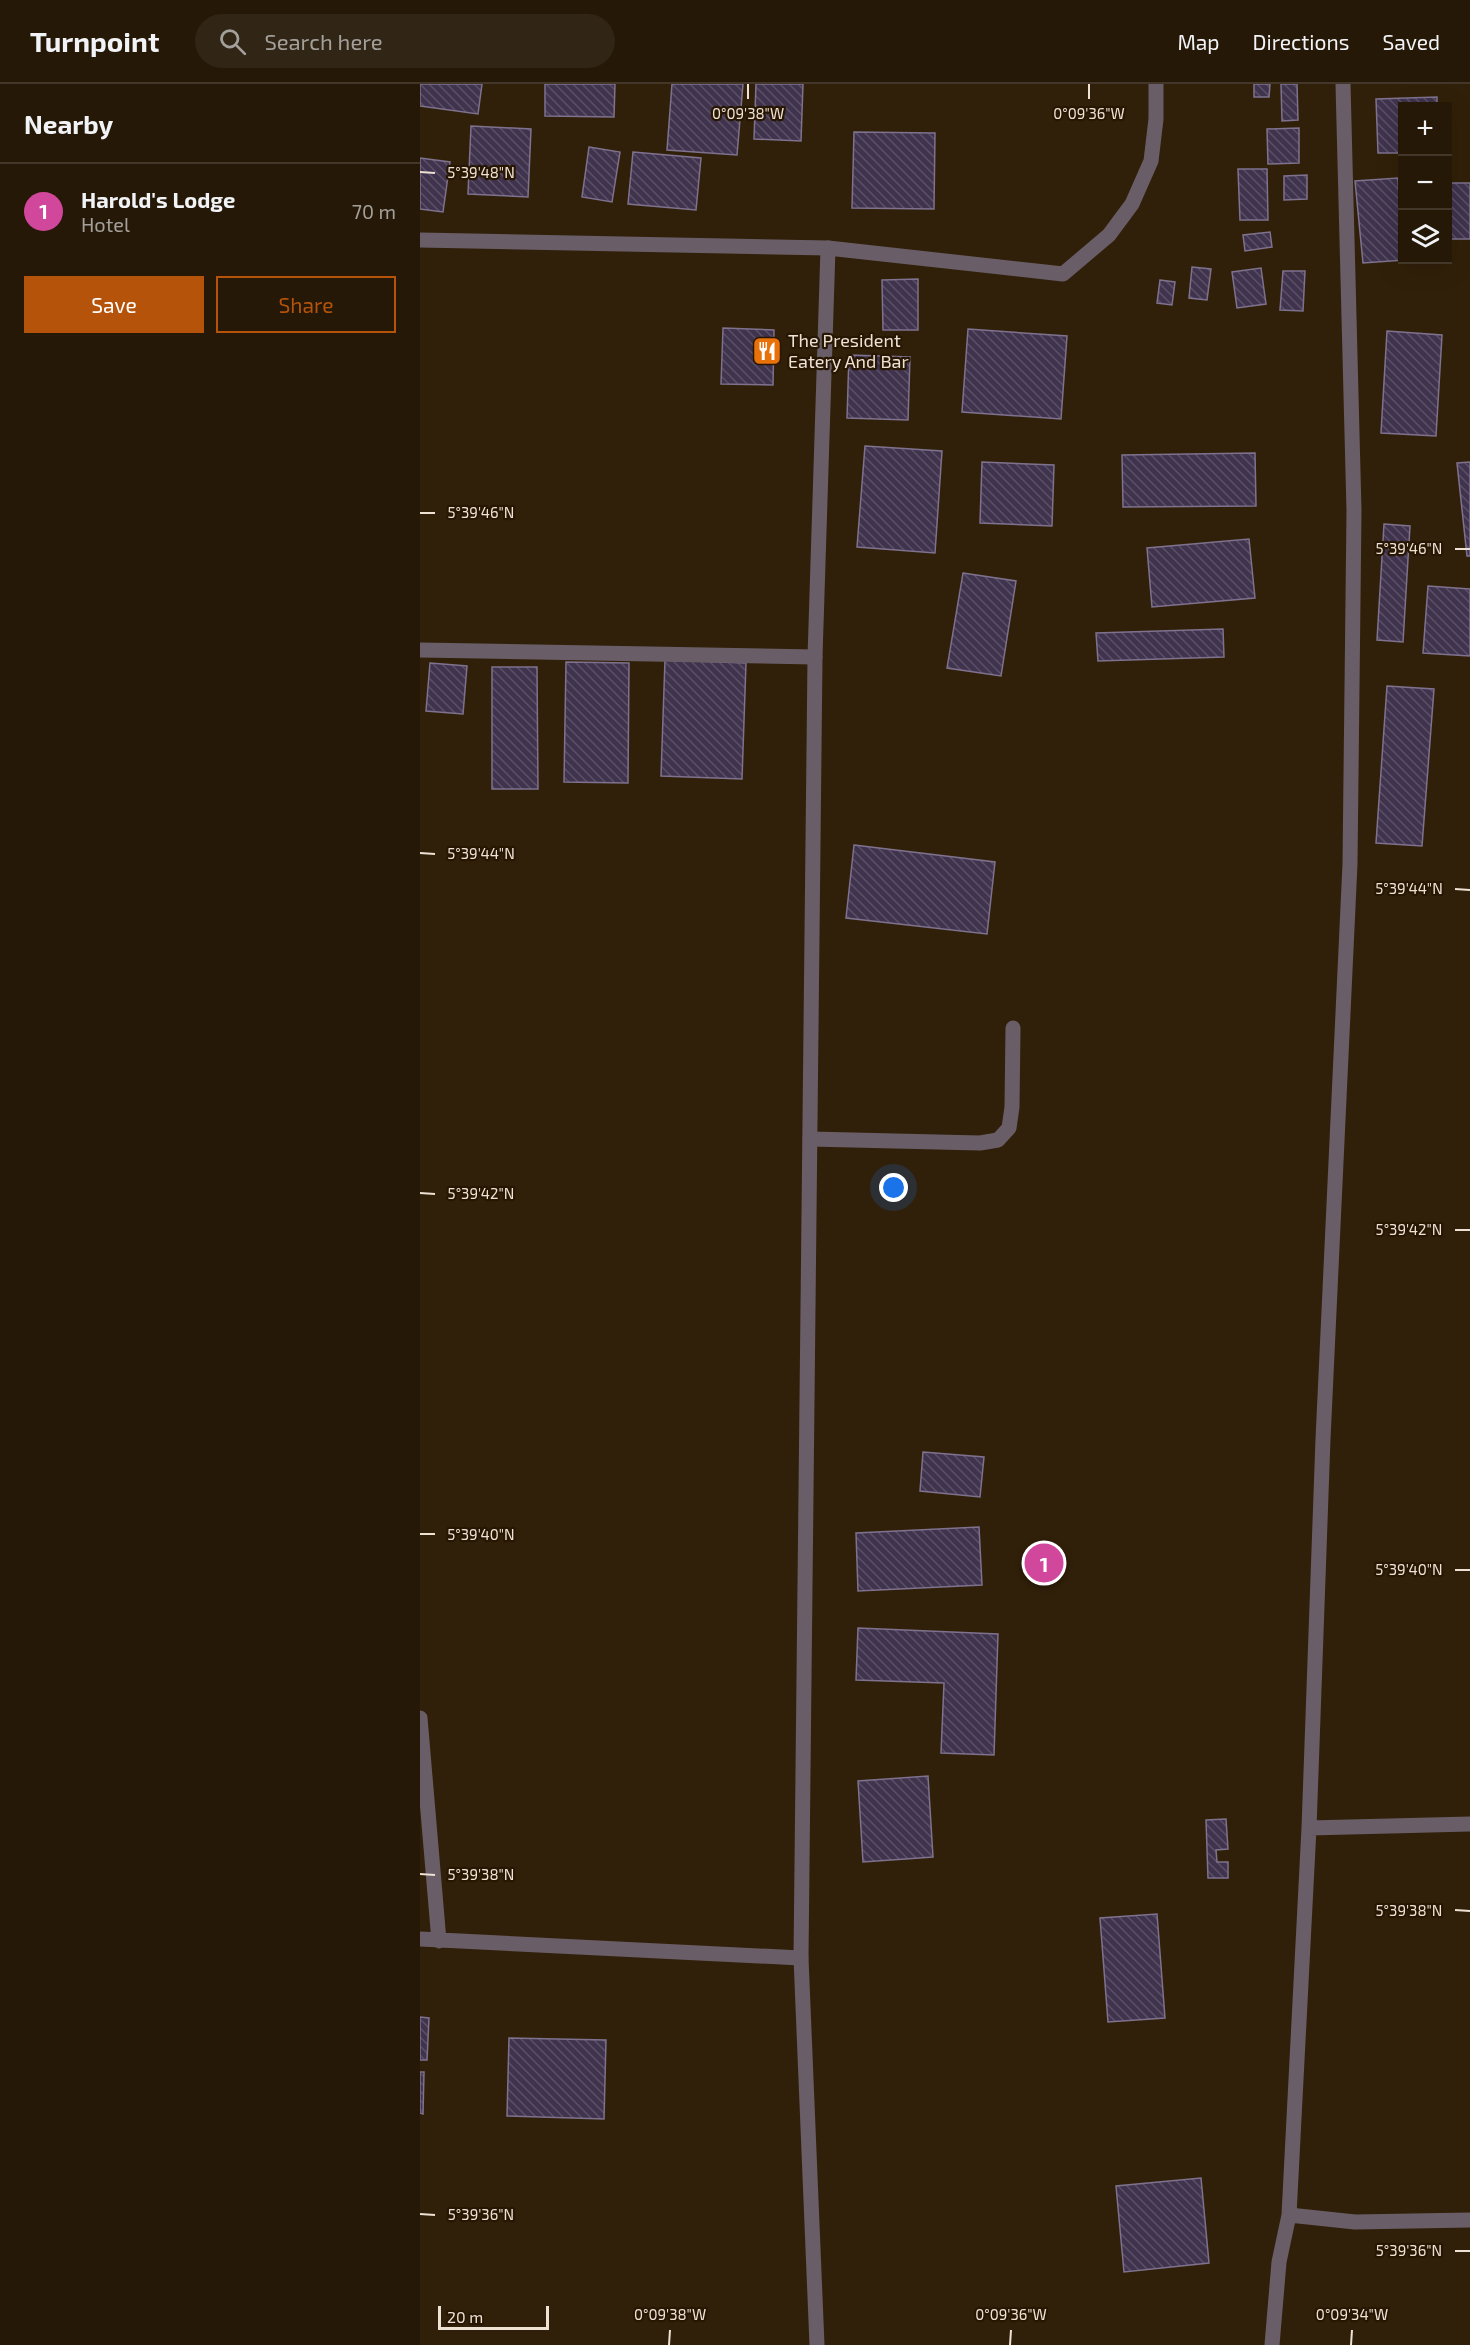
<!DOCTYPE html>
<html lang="en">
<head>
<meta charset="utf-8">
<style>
  :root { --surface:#251807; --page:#312515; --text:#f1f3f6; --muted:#a3a09b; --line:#423728; --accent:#b45309 }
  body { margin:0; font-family:"Exo 2",sans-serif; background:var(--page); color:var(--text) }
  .controls { position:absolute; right:18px; top:18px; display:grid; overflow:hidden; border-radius:0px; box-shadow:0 6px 24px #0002 }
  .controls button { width:54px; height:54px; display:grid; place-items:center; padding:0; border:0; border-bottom:2px solid var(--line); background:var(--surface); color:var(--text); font:30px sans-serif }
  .scale { position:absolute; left:18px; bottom:15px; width:111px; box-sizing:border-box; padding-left:6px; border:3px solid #eee2d5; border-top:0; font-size:16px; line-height:21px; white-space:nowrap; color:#eee2d5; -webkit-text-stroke:4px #271602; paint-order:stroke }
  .you { position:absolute; left:474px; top:1104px; width:21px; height:21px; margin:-15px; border:4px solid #fff; border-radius:50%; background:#1a73e8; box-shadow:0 0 0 9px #1a73e833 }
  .badge { display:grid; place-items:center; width:39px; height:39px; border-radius:50%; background:var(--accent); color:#fff; font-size:20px; font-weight:700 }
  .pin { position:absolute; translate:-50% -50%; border:3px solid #fff; box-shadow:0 2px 6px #0006 }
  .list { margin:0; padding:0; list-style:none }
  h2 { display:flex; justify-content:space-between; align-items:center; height:78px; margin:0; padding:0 24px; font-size:26px }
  h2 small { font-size:20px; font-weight:400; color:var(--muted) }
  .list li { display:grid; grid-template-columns:39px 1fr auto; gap:18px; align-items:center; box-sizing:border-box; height:96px; padding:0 24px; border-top:2px solid var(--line) }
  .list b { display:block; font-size:22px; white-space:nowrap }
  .list p { margin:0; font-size:20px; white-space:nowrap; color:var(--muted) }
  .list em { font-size:20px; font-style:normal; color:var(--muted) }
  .actions { display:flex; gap:12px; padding:18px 24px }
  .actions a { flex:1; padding:14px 0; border:2px solid var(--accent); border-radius:0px; text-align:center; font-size:21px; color:var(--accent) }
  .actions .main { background:var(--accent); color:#fff }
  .icon { flex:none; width:33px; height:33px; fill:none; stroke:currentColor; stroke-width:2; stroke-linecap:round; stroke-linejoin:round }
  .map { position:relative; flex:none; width:1050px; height:2261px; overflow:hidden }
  header { display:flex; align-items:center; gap:36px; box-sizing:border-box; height:84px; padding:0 30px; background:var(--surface); border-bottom:2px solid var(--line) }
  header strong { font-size:28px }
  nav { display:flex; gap:33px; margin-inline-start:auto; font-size:21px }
  .search { width:420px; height:54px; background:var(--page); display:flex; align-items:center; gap:15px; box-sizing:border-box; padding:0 21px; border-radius:33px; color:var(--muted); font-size:22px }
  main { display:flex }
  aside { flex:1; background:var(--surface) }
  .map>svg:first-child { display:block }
  .building { fill:url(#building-back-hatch); stroke:#7e728e; stroke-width:1.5 }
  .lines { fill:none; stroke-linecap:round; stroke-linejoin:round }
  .service { stroke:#695e68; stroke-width:15 }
  .minor { stroke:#695e68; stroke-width:15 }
  .tertiary { stroke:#695e68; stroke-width:15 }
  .ticks { fill:none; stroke:#eee2d5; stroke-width:2 }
  .labels { text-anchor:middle; stroke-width:4.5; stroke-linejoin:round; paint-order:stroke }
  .poi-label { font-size:18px; fill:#eee2d5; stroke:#271602; text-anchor:start }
  .ticks-label { font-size:15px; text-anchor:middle; fill:#eee2d5; stroke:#271602; stroke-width:4.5; stroke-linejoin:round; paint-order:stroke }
</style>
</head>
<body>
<header>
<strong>Turnpoint</strong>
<div class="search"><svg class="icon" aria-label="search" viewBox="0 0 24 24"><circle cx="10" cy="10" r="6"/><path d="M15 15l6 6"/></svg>Search here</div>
<nav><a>Map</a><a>Directions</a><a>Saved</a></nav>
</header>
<main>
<aside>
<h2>Nearby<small></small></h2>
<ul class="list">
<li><span class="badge" style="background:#d1479c">1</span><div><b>Harold's Lodge</b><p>Hotel</p></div><em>70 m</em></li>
</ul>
<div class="actions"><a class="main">Save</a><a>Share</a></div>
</aside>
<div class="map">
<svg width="1050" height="2261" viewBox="0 0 1050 2261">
  <defs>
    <pattern id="building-back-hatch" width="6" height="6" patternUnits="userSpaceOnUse" patternTransform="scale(1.5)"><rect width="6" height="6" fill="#3f334d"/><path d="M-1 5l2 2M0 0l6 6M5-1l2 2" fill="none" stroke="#5b5066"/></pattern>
  </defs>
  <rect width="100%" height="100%" fill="#312009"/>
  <path class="building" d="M0 0H62L58 30 0 22Z
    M125 0H195L194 33 125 32Z
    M252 0H323L317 71 247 66Z
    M336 0H383L381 57 334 55Z
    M834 0H850L849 13H834Z
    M861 0H877L878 36 862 37Z
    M1017 13V22H982V69H958L956 15Z
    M51 42 111 45 108 113 48 110Z
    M879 44V79L848 80 847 45Z
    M434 48 515 49 514 125 432 124Z
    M169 63 200 68 192 118 162 113Z
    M213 68 281 74 276 126 208 120Z
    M0 74 30 78 23 128 0 125Z
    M818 85H847L848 136H820Z
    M887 91V115L864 116V92Z
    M978 94 982 176H985L943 179 935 97Z
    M1028 99H1050V155H1028Z
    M850 148 852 163 825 167 823 151Z
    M772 183 791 185 787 216 769 214Z
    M841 184 846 220 817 224 812 188Z
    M863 187H885L883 227 860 226Z
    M498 195V246H463L462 196Z
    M740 196 755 198 752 221 737 219Z
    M303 244 354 246 353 301 301 300Z
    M548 245 647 252 641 335 542 328Z
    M967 247 1022 251 1016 352 961 349Z
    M429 271 490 273 488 336 427 334Z
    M445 362 522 367 515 469 437 463Z
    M835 369 836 422 703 423 702 371Z
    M562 378 634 381 632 442 560 439Z
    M1050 378V472H1047L1037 379Z
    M964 440 990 442 983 558 957 556Z
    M829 455 835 514 732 523 727 464Z
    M543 489 596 497 581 592 527 584Z
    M1008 502 1050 505V572L1003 569Z
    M803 545 804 573 678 577 676 549Z
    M245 576 326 579 322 695 241 692Z
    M146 578 209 579 208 699 144 698Z
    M10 579 47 582 43 630 6 627Z
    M72 583H117L118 705H72Z
    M967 602 1014 605 1002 762 956 759Z
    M434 761 575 778 567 850 426 834Z
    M503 1368 564 1373 560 1413 500 1407Z
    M559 1443 562 1501 438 1507 436 1449Z
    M438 1544 578 1550 574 1671 521 1669 524 1599 436 1596Z
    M508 1692 513 1773 443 1778 438 1697Z
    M806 1735 808 1765 796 1766 797 1778H808V1794H788L786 1736Z
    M737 1830 745 1934 688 1938 680 1834Z
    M0 1933 9 1934 7 1976H0Z
    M89 1954 186 1956 184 2035 87 2032Z
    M0 1988H4L3 2030 0 2029Z
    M781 2094 789 2179 704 2188 696 2102Z"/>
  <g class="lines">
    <path class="service" d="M390 1055 560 1059 578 1056 589 1044 592 1023 593 944"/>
    <path class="minor" d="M0 156 408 164
      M0 566 395 573
      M0 1634 19 1857
      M889 1744 1050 1740
      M0 1855 381 1874
      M869 2131 935 2138 1050 2136
      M852 2261 859 2178 869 2131 889 1744 903 1355 930 780 934 427 923 0"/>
    <path class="tertiary" d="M397 2261 381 1874 395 573 408 164 643 190 689 151 712 120 731 77 736 35V0"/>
  </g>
  <path class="ticks" d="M328 15V0M669 15V0M0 88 15 89M0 429H15M1035 465H1050M0 769 15 770M1035 805 1050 806M0 1109 15 1110M1035 1146H1050M0 1450H15M1035 1486H1050M0 1790 15 1791M1035 1826 1050 1827M0 2130 15 2131M1035 2167H1050M249 2261 250 2246M590 2261 591 2246M931 2261 932 2246"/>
  <defs>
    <g id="restaurant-square" transform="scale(1.5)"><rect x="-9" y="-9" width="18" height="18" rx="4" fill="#e8710a" stroke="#271602"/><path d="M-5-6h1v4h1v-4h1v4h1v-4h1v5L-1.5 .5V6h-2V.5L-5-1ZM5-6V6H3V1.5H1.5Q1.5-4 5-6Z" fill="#fff"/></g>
  </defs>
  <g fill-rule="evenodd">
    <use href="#restaurant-square" x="347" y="267"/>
  </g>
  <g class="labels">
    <g class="poi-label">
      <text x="368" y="263">The President<tspan x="368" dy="21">Eatery And Bar</tspan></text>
    </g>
  </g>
  <g class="ticks-label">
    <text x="328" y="35">0°09'38"W</text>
    <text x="669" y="35">0°09'36"W</text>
    <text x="61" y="94">5°39'48"N</text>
    <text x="61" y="434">5°39'46"N</text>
    <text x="989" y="470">5°39'46"N</text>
    <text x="61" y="775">5°39'44"N</text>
    <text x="989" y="810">5°39'44"N</text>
    <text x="61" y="1115">5°39'42"N</text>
    <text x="989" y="1151">5°39'42"N</text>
    <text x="61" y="1456">5°39'40"N</text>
    <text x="989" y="1491">5°39'40"N</text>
    <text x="61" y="1796">5°39'38"N</text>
    <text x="989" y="1832">5°39'38"N</text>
    <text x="61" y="2136">5°39'36"N</text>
    <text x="989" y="2172">5°39'36"N</text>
    <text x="250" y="2236">0°09'38"W</text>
    <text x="591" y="2236">0°09'36"W</text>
    <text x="932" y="2236">0°09'34"W</text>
  </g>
</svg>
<div class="controls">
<button>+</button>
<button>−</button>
<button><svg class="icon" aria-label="layers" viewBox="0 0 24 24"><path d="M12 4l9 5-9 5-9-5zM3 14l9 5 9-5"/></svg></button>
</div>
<div class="scale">20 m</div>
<div class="you"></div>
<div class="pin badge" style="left:624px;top:1479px;background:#d1479c">1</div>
</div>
</main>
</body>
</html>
